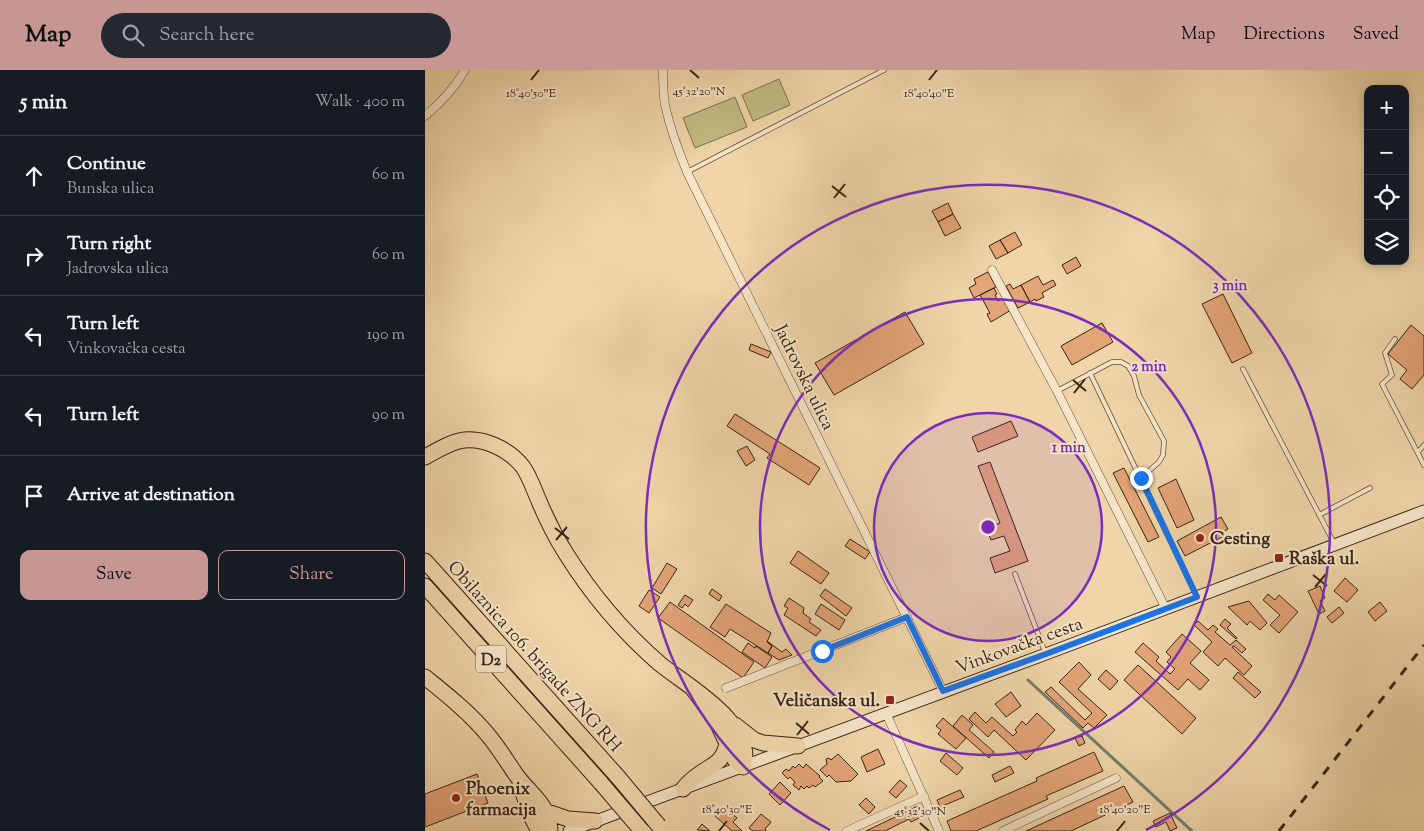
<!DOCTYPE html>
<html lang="en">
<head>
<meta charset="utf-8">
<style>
  :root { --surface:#171b24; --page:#242831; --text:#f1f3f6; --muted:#9ea1a6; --line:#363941; --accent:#c59692 }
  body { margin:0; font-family:"Sorts Mill Goudy",serif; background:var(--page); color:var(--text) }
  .controls { position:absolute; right:15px; top:15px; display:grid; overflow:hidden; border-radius:10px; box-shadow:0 2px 8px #0003 }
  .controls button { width:45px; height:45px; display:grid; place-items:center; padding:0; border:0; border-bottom:1px solid var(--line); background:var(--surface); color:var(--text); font:25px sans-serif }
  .stop { position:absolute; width:15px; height:15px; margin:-11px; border:4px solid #1a73e8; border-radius:50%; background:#fff }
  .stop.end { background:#1a73e8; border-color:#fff; box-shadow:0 1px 5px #0008 }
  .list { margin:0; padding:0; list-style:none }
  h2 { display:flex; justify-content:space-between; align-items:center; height:65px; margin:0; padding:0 20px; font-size:21px }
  h2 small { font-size:16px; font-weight:400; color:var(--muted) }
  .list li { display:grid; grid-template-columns:32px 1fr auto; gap:15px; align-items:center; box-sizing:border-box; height:80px; padding:0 20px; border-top:1px solid var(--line) }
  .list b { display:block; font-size:19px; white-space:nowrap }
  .list p { margin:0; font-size:16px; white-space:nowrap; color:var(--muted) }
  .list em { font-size:16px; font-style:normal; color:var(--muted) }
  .actions { display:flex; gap:10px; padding:15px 20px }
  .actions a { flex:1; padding:11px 0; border:1px solid var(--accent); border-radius:10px; text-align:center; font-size:18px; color:var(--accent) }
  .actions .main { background:var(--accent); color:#111 }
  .icon { flex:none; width:28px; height:28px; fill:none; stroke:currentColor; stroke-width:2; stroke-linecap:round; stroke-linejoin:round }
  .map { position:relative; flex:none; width:999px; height:761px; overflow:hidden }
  header { display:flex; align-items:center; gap:30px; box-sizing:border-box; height:70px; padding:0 25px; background:var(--accent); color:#111 }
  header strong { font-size:24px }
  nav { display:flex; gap:28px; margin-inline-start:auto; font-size:18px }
  .search { width:350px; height:45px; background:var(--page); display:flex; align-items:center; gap:12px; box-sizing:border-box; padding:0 18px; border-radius:28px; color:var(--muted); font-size:19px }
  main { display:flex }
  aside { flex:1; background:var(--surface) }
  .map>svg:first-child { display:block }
  .green { fill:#c1bb82; stroke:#7c704d }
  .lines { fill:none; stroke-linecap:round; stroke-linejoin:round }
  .stream { stroke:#737d6c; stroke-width:3 }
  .building { fill:#e3a476; stroke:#382418 }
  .lane-casing { stroke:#66503c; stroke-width:5.5 }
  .street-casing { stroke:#66503c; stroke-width:9 }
  .secondary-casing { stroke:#382418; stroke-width:13 }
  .highway-casing { stroke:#382418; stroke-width:17 }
  .lane { stroke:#f5e4c6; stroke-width:4 }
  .street { stroke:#f5e4c6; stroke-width:8 }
  .secondary { stroke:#f5e4c6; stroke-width:11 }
  .highway { stroke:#efd5a8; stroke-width:15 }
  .rail { stroke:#382418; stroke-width:3; stroke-dasharray:9 9; stroke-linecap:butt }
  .highway-bridge-casing { stroke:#382418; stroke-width:17; stroke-linecap:butt }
  .highway-bridge { stroke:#efd5a8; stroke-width:15 }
  .route { stroke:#1a73e8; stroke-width:6 }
  .ticks { fill:none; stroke:#382418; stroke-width:2 }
  .ring { fill:none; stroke:#7b2cbf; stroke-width:2.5 }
  .poi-dot { fill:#8f2418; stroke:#f5e4c6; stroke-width:2 }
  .labels { text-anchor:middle; stroke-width:4; stroke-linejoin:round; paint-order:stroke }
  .shield { fill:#f5e4c6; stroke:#715e4c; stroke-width:1 }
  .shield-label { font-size:16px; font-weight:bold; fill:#382418 }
  .street-label { font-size:18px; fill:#382418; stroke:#f5e4c6 }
  .poi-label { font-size:18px; font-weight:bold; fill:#382418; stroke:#f5e4c6; text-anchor:start }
  .ticks-label { font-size:12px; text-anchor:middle; fill:#382418; stroke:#f5e4c6; stroke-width:4; stroke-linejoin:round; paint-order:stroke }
  .centre { fill:#7b2cbf; stroke:#f5e4c6; stroke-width:2.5 }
  .ring-label { font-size:15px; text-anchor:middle; font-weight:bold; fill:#7b2cbf; stroke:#f5e4c6; stroke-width:4; stroke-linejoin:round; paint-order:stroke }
</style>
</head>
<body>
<header>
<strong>Map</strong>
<div class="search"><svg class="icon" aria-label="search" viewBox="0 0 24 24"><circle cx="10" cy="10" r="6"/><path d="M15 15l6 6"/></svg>Search here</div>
<nav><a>Map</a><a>Directions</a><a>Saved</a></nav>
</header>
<main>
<aside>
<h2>5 min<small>Walk · 400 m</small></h2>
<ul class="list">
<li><svg class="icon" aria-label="ahead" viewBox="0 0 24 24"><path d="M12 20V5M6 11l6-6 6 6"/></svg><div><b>Continue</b><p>Bunska ulica</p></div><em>60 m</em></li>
<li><svg class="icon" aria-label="right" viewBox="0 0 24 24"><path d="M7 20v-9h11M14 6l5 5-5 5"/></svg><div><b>Turn right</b><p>Jadrovska ulica</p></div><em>60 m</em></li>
<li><svg class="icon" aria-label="left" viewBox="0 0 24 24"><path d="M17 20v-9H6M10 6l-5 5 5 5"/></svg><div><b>Turn left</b><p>Vinkovačka cesta</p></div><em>190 m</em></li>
<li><svg class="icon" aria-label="left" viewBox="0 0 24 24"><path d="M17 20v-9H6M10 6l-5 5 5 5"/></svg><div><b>Turn left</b></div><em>90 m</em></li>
<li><svg class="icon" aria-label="arrive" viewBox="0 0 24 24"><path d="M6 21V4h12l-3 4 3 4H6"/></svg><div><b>Arrive at destination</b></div></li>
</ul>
<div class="actions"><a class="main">Save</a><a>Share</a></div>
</aside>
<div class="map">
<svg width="999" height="761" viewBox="0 0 999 761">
  <rect width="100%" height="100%" fill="#efd5a8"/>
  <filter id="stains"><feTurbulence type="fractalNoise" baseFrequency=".004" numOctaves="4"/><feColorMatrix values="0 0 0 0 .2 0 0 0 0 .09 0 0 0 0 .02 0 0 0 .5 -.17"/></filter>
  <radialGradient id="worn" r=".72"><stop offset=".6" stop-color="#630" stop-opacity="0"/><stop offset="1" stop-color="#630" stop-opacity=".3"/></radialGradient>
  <path class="green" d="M354 9 365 35 328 51 317 25Z
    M310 27 322 57 270 78 258 48Z"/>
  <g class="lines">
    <path class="stream" d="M603 610 767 761"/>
  </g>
  <path class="building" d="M523 133 528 144 513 152 507 141Z
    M528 144 536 158 520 166 513 152Z
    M590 162 597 175 583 183 575 170Z
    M575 170 583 183 571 189 564 176Z
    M651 187 656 196 642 204 637 195Z
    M563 202 571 217 549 228 544 218 551 214 549 209Z
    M613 206 618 215 628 210 631 215 617 223 619 227 611 231 610 229 605 232 596 215Z
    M585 214 588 219 596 215 605 232 593 238 581 216Z
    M569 218 572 224 570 225 573 231 579 228 586 240 566 252 562 244 565 243 555 225Z
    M798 224 827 283 807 293 777 234Z
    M480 242 499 274 409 325 390 293Z
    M677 253 688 272 647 295 636 276Z
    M986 255 999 266V305L987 319 975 309 982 300 963 284Z
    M326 274 346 282 343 288 324 280Z
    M310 344 395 398 384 415 342 388 345 384 302 356Z
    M586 351 593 366 553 382 547 367Z
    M322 376 330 390 321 396 312 381Z
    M565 392 603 491 570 503 565 488 585 481 579 466 566 470 561 458 575 453 553 396Z
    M699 398 734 467 723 472 688 403Z
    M751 409 769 450 752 458 733 418Z
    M796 447 803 459 797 462 799 466 760 486 752 471Z
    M425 469 445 482 440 489 420 476Z
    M373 481 404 503 396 514 365 493Z
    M242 493 252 499 236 524 227 518Z
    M920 508 933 520 922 532 909 521Z
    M895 516 900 528 895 531 900 541 894 544 883 521Z
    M287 519 297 526 294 531 284 524Z
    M400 519 427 538 421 546 395 526Z
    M224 520 235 527 224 543 214 536Z
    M843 524 850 530 854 525 873 542 854 563 845 555 855 545 838 530Z
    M260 525 268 530 263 537 260 534 257 538 253 535Z
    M364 528 379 538 378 543 386 549 384 552 396 560 391 566 359 545 363 538 359 536Z
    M824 531 842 553 835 560 825 551 822 555 803 537Z
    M245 532 329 592 318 608 233 548Z
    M955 532 962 541 950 551 943 542Z
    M301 534 346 563 342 572 347 576 343 583 305 559 300 567 285 557Z
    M396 534 420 550 414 560 390 544Z
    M914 537 919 543 907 553 902 547Z
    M800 549 806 554 802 558 812 568 811 569 795 555Z
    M773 551 783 560 788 555 793 559 790 562 805 575 811 570 821 579 817 583 809 576 807 577 827 596 819 605 800 588 793 596 778 582 787 572 769 555Z
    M757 564 776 581 765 593 784 610 775 620 763 609 753 620 710 582 718 573 734 587 731 591 745 604 750 599 742 592 746 587 741 582Z
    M342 571 357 582 361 579 367 585 354 590 343 583 347 576Z
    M323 573 330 578 331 576 347 587 340 598 317 582Z
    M654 592 666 605 653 619 682 645 669 658 663 653 658 658 620 622 626 617 660 650 667 643 634 612Z
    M713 595 771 648 757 664 699 610Z
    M681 600 693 611 685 620 673 609Z
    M813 602 836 622 830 628 808 608Z
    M586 622 596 636 581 647 570 634Z
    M550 642 561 653 567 647 588 666 592 662 590 660 597 651 601 655 612 643 630 660 601 690 569 660 563 667 544 649Z
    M537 645 548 655 544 660 569 682 564 688 528 656Z
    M518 648 541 668 531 679 513 664 516 660 511 656Z
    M657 666 660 673 654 676 650 668Z
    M453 679 460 694 442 702 436 687Z
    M669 682 678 701 621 726 623 729 551 761H526L522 751 612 711 611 708Z
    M521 683 538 698 532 705 515 691Z
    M413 684 433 704 426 711 411 712 404 705 402 707 395 700 402 694 401 689 404 688 406 690Z
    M374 694 378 698 381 694 395 706 394 707 398 711 390 717 388 715 384 718 382 716 379 719 376 716 374 720 368 715 370 712 365 707 363 709 357 703 361 699 364 701 368 696 370 698Z
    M585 696 589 703 570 712 567 705Z
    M52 704 63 733 0 757V724Z
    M475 710 482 716 471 728 464 722Z
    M355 712 366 723 355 735 344 724Z
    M699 716 708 732 646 761H601Z
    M535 720 539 727 515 737 512 730Z
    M441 728 450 737 444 744 434 735Z
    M493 736 498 746 486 752 484 749 460 761H441Z
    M299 737 312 748 308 752 317 761H307L290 746Z
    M745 743 752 758 745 761 741 752 731 757 728 751Z
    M336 744 346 752 340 759 341 761H328L324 758Z
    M277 754 285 761 272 760Z"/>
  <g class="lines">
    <g class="lane-casing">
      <path id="lane" d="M262 102 459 0
        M970 269 960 283 967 305 957 314 999 395
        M818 299 909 473
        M665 303 772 527
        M632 321 687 292H696L703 296 709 306 714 325 739 371 738 385 734 392 716 408
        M993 382 999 375
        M894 445 945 418
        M590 504 620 582"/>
    </g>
    <g class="street-casing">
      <path id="street" d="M238 0C238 11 238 24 240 35 245 58 253 80 262 102L518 621
        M0 46C17 32 29 19 40 0
        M567 200 632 321 741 539
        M301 618 482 547
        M461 643 514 761
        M422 761 499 726
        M578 761 691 708"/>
    </g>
    <g class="secondary-casing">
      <path id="secondary" d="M144 761 621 584 999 441"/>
    </g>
    <g class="highway-casing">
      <path id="highway" d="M0 387C11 381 22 374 34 371 57 366 84 379 98 397 105 407 109 420 114 431 121 448 130 466 140 482 166 524 197 561 235 594 262 616 332 654 318 697L310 690 291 650 268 619
        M0 491 193 707
        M0 516 176 713
        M0 607C22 625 45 643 63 665 74 678 82 692 92 706 106 725 124 734 125 761
        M310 655 329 670 338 673 373 676
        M95 714 107 748 114 761
        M258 719C263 713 267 709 273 705 288 694 297 694 302 674
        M120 741 143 749 170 751"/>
    </g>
    <use href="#lane" class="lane"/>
    <use href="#street" class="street"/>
    <use href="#secondary" class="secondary"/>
    <use href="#highway" class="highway"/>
    <path class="rail" d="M854 761 999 575"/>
    <g class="highway-bridge-casing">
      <path id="highway-bridge" d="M193 707 234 756
        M176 713 217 761"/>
    </g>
    <use href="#highway-bridge" class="highway-bridge"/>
  </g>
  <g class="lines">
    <path class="route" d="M397 581 482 547 518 621 621 584 772 527 716 408"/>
  </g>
  <path class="ticks" d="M265 0 274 8M106 10 114 0M504 10 512 0M407 116 421 127M409 128 420 114M648 310 661 321M649 323 660 309M130 458 144 469M131 470 142 457M888 505 902 516M890 517 901 504M371 653 384 664M372 665 383 651M495 753 504 761M294 761 302 751M692 761 700 751"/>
  <circle cx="563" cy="457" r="114" fill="#7b2cbf" fill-opacity=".12"/>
  <g class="ring">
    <circle cx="563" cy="457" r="114"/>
    <circle cx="563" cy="457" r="228"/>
    <path d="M405 760A342 342 0 1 1 721 760"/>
  </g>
  <g class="poi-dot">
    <circle cx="775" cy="468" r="5"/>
    <rect x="849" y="483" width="10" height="10" rx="2.5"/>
    <rect x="460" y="625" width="10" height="10" rx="2.5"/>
    <circle cx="31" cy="728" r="5"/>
  </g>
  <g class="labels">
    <rect class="shield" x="51" y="575.5" width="30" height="27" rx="4"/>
    <g class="shield-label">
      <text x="66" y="595">D2</text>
    </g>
    <g class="street-label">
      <text transform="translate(380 307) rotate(64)" y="6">Jadrovska ulica</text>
      <text transform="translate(594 575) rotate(-20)" y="6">Vinkovačka cesta</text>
      <text transform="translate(110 586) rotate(48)" y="6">Obilaznica 106. brigade ZNG RH</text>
    </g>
    <g class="poi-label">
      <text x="785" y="474">Cesting</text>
      <text x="864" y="494">Raška ul.</text>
      <text x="455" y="636" text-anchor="end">Veličanska ul.</text>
      <text x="41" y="724">Phoenix<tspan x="41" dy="21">farmacija</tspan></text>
    </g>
  </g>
  <g class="ticks-label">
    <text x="274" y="25">45°32'20"N</text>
    <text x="106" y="27">18°40'50"E</text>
    <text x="504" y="27">18°40'40"E</text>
    <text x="302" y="743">18°40'30"E</text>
    <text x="700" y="743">18°40'20"E</text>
    <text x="495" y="745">45°32'30"N</text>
  </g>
  <circle cx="563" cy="457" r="8" class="centre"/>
  <g class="ring-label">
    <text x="805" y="220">3 min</text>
    <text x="724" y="301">2 min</text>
    <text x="644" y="382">1 min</text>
  </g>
  <rect width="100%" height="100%" filter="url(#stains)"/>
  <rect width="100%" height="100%" fill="url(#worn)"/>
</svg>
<div class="controls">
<button>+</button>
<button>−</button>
<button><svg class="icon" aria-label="locate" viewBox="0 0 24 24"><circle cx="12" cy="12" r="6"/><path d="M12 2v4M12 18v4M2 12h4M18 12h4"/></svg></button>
<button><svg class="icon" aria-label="layers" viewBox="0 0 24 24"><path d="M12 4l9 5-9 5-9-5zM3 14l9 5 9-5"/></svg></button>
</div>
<div class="stop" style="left:397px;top:581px"></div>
<div class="stop end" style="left:716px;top:408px"></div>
</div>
</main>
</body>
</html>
